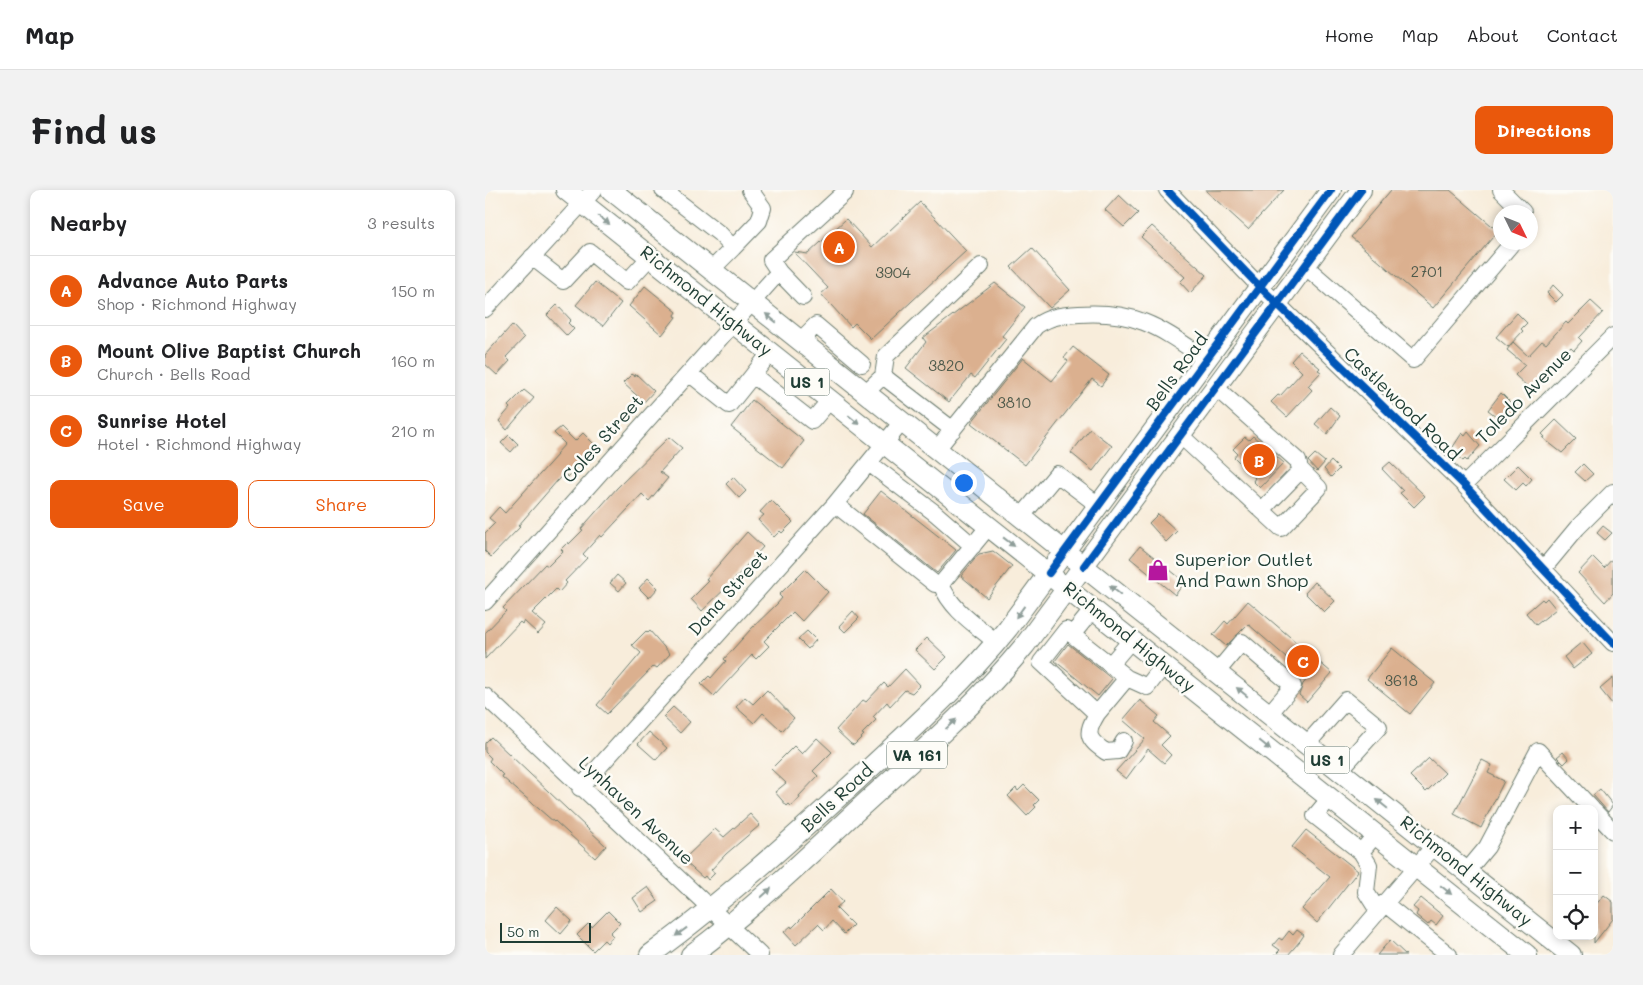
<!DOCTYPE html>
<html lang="en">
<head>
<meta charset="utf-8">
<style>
  :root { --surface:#fff; --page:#f2f2f2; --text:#202124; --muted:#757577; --line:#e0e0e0; --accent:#ea580c }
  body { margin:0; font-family:Mali,sans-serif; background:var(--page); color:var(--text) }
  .controls { position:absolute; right:15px; bottom:15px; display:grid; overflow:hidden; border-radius:10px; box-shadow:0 2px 8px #0003 }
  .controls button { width:45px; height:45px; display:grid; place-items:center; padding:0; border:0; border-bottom:1px solid var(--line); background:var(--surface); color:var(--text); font:25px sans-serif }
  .compass { position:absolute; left:1008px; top:15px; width:45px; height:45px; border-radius:50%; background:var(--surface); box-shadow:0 2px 8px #0003; rotate:133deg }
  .scale { position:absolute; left:15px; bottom:12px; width:91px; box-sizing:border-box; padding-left:5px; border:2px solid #1f3d34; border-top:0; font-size:14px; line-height:18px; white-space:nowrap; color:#1f3d34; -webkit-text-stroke:4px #fdfcf7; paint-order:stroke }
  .you { position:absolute; left:478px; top:292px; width:18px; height:18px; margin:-12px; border:4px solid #fff; border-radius:50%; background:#1a73e8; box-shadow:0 0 0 8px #1a73e833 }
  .badge { display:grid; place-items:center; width:32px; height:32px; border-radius:50%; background:var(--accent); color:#fff; font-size:16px; font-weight:700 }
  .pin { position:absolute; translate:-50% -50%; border:2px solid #fff; box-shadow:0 1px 5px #0006 }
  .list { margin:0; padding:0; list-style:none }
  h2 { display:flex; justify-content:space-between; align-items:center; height:65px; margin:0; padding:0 20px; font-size:21px }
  h2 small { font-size:16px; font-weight:400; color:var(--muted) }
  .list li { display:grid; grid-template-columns:32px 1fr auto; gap:15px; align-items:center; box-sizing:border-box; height:70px; padding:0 20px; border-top:1px solid var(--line) }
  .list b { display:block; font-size:19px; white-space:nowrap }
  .list p { margin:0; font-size:16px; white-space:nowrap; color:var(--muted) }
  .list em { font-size:16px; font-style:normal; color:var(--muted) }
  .actions { display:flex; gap:10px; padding:15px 20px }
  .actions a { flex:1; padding:11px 0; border:1px solid var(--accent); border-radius:10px; text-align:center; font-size:18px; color:var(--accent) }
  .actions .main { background:var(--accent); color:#fff }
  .icon { flex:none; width:28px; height:28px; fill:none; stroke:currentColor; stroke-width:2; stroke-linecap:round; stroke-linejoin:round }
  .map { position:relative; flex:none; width:1128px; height:765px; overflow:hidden; border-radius:10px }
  header { display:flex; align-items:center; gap:30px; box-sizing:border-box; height:70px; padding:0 25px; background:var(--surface); border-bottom:1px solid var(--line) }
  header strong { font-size:24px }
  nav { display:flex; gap:28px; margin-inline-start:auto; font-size:18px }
  .intro { display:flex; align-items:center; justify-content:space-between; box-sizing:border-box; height:120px; padding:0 30px }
  h1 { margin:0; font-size:35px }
  .button { padding:12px 22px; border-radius:10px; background:var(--accent); color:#fff; font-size:18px; font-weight:700 }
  main { display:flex; gap:30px; padding:0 30px }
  aside { flex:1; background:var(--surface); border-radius:10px; box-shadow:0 2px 8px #0003 }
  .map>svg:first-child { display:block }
  .building { fill:#dbb08f }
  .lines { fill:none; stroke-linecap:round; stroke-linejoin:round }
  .minor-casing { stroke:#6b7b6e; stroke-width:18 }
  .major-casing { stroke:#6b7b6e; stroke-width:22 }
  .minor { stroke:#fff; stroke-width:16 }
  .major { stroke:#fff; stroke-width:20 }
  .cycleway-casing { stroke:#fdfcf7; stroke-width:11 }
  .cycleway { stroke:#0057b8; stroke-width:8 }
  .oneway { fill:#8f9e9a }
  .labels { text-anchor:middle; stroke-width:5; stroke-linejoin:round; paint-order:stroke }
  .number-label { font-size:15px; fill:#4e5a4b }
  .shield { fill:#fdfcf7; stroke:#62766e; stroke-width:1 }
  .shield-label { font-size:16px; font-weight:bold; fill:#1f3d34 }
  .street-label { font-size:18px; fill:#1f3d34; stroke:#fdfcf7 }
  .poi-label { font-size:18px; fill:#1f3d34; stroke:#fdfcf7; text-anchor:start }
</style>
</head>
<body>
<header>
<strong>Map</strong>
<nav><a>Home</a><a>Map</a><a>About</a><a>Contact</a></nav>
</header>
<div class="intro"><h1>Find us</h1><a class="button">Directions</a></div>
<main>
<aside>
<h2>Nearby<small>3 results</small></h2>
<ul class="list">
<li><span class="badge">A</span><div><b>Advance Auto Parts</b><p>Shop · Richmond Highway</p></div><em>150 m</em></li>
<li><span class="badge">B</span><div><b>Mount Olive Baptist Church</b><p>Church · Bells Road</p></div><em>160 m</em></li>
<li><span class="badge">C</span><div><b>Sunrise Hotel</b><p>Hotel · Richmond Highway</p></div><em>210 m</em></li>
</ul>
<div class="actions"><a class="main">Save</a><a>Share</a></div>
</aside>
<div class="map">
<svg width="1128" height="765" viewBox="0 0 1128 765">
  <rect width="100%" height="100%" fill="#fdfcf7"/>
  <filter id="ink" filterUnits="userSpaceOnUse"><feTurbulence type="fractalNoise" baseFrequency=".02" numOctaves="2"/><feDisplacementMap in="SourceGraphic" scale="10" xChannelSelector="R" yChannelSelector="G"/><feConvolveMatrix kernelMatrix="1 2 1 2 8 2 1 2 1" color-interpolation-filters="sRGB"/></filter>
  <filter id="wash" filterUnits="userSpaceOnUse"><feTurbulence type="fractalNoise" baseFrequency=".0096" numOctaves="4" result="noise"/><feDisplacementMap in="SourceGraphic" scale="20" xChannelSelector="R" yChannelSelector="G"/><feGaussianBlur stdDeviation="1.12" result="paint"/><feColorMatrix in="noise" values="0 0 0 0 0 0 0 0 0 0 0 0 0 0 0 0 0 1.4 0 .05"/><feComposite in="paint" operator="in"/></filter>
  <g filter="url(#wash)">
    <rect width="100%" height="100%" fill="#f8eddb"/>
    <g id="blocks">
      <path class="building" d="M720 0H799L763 39Z
        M906 0H965L1013 41 948 118 866 47Z
        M634 5 653 23 639 37 620 20Z
        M435 12 481 61 386 149 370 133 366 137 336 104 343 98 309 62 323 64 361 29 387 57Z
        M667 36 722 85 705 103 695 92 700 87 656 47Z
        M547 58 585 100 565 118 526 77Z
        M110 92 136 113 118 136 91 115Z
        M510 93 540 117 517 146 521 149 505 169 490 188 486 185 464 212 421 178 441 152 438 148Z
        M1068 95 1078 105 1071 112 1062 103Z
        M160 96 192 122 190 125 191 127 177 145 144 116Z
        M1106 111 1118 122 1096 146 1094 148 1097 151 1089 160 1086 157 1045 199 1030 185 1040 175 1022 160 1028 152 1043 166 1057 151 1061 154 1081 132 1083 134Z
        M72 115 86 130 83 133 89 139 82 146 62 125Z
        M1032 123 1042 133 1036 139 1038 141 1023 157 1011 147Z
        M27 135 39 148 21 167 25 171 12 185 0 174V165Z
        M588 157 624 185 616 196 607 189 540 275 486 233 538 168 567 191 583 171 579 168Z
        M815 161 835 178 833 180 836 182 823 196 827 200 802 227 786 212 793 205 795 206 817 182 806 171Z
        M147 184 150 186 151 184 169 201 159 212 138 193Z
        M39 200 49 208 22 240 14 231 25 218 23 216Z
        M1016 203 1031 218 1019 232 1003 220Z
        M267 210 319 251 298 278 246 237Z
        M845 217 855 226 842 244 830 234Z
        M1071 230 1091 249 1077 263 1058 248 1060 247 1057 244Z
        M76 237 90 251 98 243 111 256 91 275 93 277 83 287 79 283 33 336 35 337 6 367 0 361V343L10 333 4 328 14 317 20 323 72 265 71 264 80 254 69 243Z
        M605 239 627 256 608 281 586 263Z
        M983 242 995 256 982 271 980 269 978 271 966 260 977 243 980 246Z
        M24 245 33 254 26 262 16 253Z
        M768 246 799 273 775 298 768 291 770 288 749 267 752 263 748 259 760 247 764 250Z
        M184 247 197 258 175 282 183 288 164 311 157 304 117 347 115 345 98 364 102 368 80 391 82 393 74 402 71 399 47 423 61 435 53 444 39 431 37 434 35 432 0 469V443L21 421 18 418 60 374 63 376 78 361 76 359 83 352 84 354 98 340 96 339 102 332 132 298Z
        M830 264 840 272 832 281 823 271Z
        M846 271 854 279 846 287 839 279Z
        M905 272 940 306 929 317 915 303 918 301 897 279Z
        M1098 274 1108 284 1100 291 1090 282Z
        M1033 275 1047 289 1041 296 1038 293 1031 300 1019 289Z
        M248 287 261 301 254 308 241 294Z
        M396 301 471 360 452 383 378 324Z
        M286 310 308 332 297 343 295 341 289 347 273 330 279 325 275 322Z
        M673 324 692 341 681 352 664 333Z
        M1118 336 1127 343 1120 350 1112 343Z
        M262 342 278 357 246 393 217 421 206 409 224 391 221 389Z
        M655 356 700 392 690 405 645 368Z
        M508 361 527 376 502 408 476 386 494 364Z
        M1108 367 1119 378 1128 368V403L1120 412 1093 383Z
        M320 379 343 402 317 431 308 422 279 451 284 456 271 469 267 465 229 506 216 494 224 486 226 488 241 471 239 469 266 439 292 414 297 408 294 405Z
        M132 385 141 393 134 401 125 393Z
        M163 388 173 398 164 408 154 398Z
        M830 392 850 411 839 422 820 403Z
        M1062 408 1071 419 1051 435 1041 423 1057 409 1059 411Z
        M763 411 847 483 822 512 814 505 818 494 824 487 763 434 741 456 728 445 740 431 743 434Z
        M368 421 374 428 360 442 354 436Z
        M161 441 163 443 165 441 185 464 172 478 169 476 122 524 112 515 156 463 147 455Z
        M322 441 331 450 323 459 313 449Z
        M442 448 462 467 450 479 430 460Z
        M1097 452 1107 464 1088 479 1079 467Z
        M583 454 627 489 613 506 570 471Z
        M907 458 950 493 925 524 882 489Z
        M420 479 435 495 427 503 420 500 405 516 402 512 388 527 391 530 377 544 379 545 369 555 366 554 351 540 378 510 381 512 399 493 403 497Z
        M1128 488V515L1115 499Z
        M282 500 309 528 297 541 278 523 269 533 251 517 260 507 268 514Z
        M655 510 674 526 669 532 685 546 676 555 686 565 679 573 663 559 641 589 631 581 660 549 638 530Z
        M188 517 205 532 195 543 178 527Z
        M164 542 182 558 171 570 153 554Z
        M6 547 121 656 110 668 70 631 69 632 17 587 18 585 4 571 6 568 0 562V553Z
        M332 548 347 562 328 581 333 586 314 606 315 608 306 616 304 614 302 616 290 602 301 593 286 579 309 556 317 564Z
        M1078 562 1084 569 1079 574 1072 567Z
        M944 568 960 583 941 602 925 586Z
        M997 570 1007 575 1003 583 1019 591 996 638 969 624Z
        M539 595 554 610 549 615 551 617 542 626 523 606 531 598 533 601Z
        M1115 599 1128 615 1123 622 1108 605Z
        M265 624 275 635 241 664 226 680 230 683 223 690 220 686 218 688 198 670 230 639 239 647Z
        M821 640 873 681 832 733 817 719 845 687 807 657Z
        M163 697 173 711 157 722 148 708Z
        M346 699 358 712 351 718 368 735 359 744 347 731 339 740 333 734 311 755 299 742 306 736 307 738Z
        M1119 705 1128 712V729L1109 753V717Z
        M936 708 958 726 951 735 946 731 943 735 931 725 933 721 928 717Z
        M72 717 87 731 76 744 61 730Z
        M123 721 135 733 125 743 128 746 122 753 119 750 108 761 92 745 103 734 107 737Z
        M812 740 819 745 815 751 803 765H790L795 760 788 755 794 748 797 750 804 741 808 745Z
        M905 750 921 765H892Z"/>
    </g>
  </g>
  <g filter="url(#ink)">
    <use href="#blocks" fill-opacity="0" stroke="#6b7b6e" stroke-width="1"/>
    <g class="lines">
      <g class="minor-casing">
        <path id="minor" d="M178 0 235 44 248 58 226 80
          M682 0 774 96 979 295 1128 453
          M1016 0 1038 22
          M248 58 274 31 278 18 265 0
          M47 67 78 91 105 62 142 92 165 67
          M820 76 928 170 1028 52
          M294 82 318 107
          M0 119 109 0
          M315 151 331 135 377 174
          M285 163 268 185 327 231 345 210
          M204 183 244 215 268 185
          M398 186 468 240
          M380 203 398 186 401 166 496 76
          M695 245 796 338 834 298 815 279 813 271 730 197
          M452 259 551 136C565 126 578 125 594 124 652 120 675 138 721 169
          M384 273 450 323 488 356
          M979 295 1128 146
          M350 314 450 394H456L504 336
          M777 320 816 280
          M537 326 572 284 613 315
          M1058 379 1092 338 1128 302
          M456 394C466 420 491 435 511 452
          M0 412 294 82 286 70 360 2
          M587 445 609 418
          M625 475 647 449
          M732 482 757 452 808 496 784 524
          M642 488 612 524 556 472 581 440 642 488 662 497 679 475
          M0 506 275 765
          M612 524C600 544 602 549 621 562L633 561 639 551
          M822 554 861 510 894 537 855 580
          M95 598 350 314 417 232
          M845 608 830 626 876 662 891 644
          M1109 621 1128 641
          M876 662 884 675 881 702 893 721
          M982 681 1002 657 1053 561 1107 619
          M899 713 964 765
          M856 765 949 656"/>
      </g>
      <g class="major-casing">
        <path id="major" d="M81 0 1042 765
          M126 0 1086 765
          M165 765C239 711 306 650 373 589 425 541 478 494 523 438L846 0
          M206 765C267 720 322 667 378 615 434 564 492 514 540 455L876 0"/>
      </g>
      <use href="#minor" class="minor"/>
      <use href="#major" class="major"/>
      <g class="cycleway-casing">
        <path id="cycleway" d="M682 0 774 96 979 295 1128 453
          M599 376 876 0
          M564 383 846 0"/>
      </g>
      <use href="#cycleway" class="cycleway"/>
    </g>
    <defs><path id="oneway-solid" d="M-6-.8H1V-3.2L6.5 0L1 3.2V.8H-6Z" transform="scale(1.25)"/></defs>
    <g class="oneway">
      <use href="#oneway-solid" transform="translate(119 30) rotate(38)"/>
      <use href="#oneway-solid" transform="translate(286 128) rotate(-141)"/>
      <use href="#oneway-solid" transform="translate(369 230) rotate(39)"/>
      <use href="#oneway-solid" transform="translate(524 352) rotate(38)"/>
      <use href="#oneway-solid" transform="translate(630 400) rotate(-141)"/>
      <use href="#oneway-solid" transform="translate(535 422) rotate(126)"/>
      <use href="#oneway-solid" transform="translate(757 502) rotate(-141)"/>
      <use href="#oneway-solid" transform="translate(466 534) rotate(-43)"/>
      <use href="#oneway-solid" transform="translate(780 555) rotate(39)"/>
      <use href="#oneway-solid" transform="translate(897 614) rotate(-141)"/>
      <use href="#oneway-solid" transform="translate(961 700) rotate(39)"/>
      <use href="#oneway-solid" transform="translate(281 703) rotate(-42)"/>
      <use href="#oneway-solid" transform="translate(196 742) rotate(144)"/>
    </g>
  </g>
  <defs>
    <g id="shop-bare" transform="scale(1.725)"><path d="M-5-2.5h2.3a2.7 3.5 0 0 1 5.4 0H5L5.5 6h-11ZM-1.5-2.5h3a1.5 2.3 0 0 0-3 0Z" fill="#b5179e" stroke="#fdfcf7" stroke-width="2.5" paint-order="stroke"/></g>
  </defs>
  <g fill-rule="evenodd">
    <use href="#shop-bare" x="673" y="380"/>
  </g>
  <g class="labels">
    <g class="number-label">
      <text x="942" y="87">2701</text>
      <text x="408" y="88">3904</text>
      <text x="461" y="181">3820</text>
      <text x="529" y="218">3810</text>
      <text x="916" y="496">3618</text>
    </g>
    <g class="shield">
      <rect x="299.5" y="178.5" width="45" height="27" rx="4"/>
      <rect x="402" y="551.5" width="60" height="27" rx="4"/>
      <rect x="819.5" y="556.5" width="45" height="27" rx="4"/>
    </g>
    <g class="shield-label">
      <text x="322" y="198">US 1</text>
      <text x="432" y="571">VA 161</text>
      <text x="842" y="576">US 1</text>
    </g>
    <g class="street-label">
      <text transform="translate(221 111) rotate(39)" y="6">Richmond Highway</text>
      <text transform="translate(692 182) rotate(-54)" y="6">Bells Road</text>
      <text transform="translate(1039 206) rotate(-45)" y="6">Toledo Avenue</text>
      <text transform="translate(917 214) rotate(44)" y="6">Castlewood Road</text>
      <text transform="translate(118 249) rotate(-48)" y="6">Coles Street</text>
      <text transform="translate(243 403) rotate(-48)" y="6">Dana Street</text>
      <text transform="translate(644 447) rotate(39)" y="6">Richmond Highway</text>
      <text transform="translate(352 608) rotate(-43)" y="6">Bells Road</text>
      <text transform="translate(151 621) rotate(43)" y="6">Lynhaven Avenue</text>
      <text transform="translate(981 681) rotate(39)" y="6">Richmond Highway</text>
    </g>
    <g class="poi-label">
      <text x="690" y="376">Superior Outlet<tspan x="690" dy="21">And Pawn Shop</tspan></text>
    </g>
  </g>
</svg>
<div class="controls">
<button>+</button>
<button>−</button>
<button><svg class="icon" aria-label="locate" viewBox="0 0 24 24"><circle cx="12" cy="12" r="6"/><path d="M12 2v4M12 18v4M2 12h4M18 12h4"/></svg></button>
</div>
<svg class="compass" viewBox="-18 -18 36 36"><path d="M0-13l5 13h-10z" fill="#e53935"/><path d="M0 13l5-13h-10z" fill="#757577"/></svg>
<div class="scale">50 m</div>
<div class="you"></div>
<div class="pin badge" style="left:354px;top:57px">A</div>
<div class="pin badge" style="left:774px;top:270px">B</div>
<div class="pin badge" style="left:818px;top:471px">C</div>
</div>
</main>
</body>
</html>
